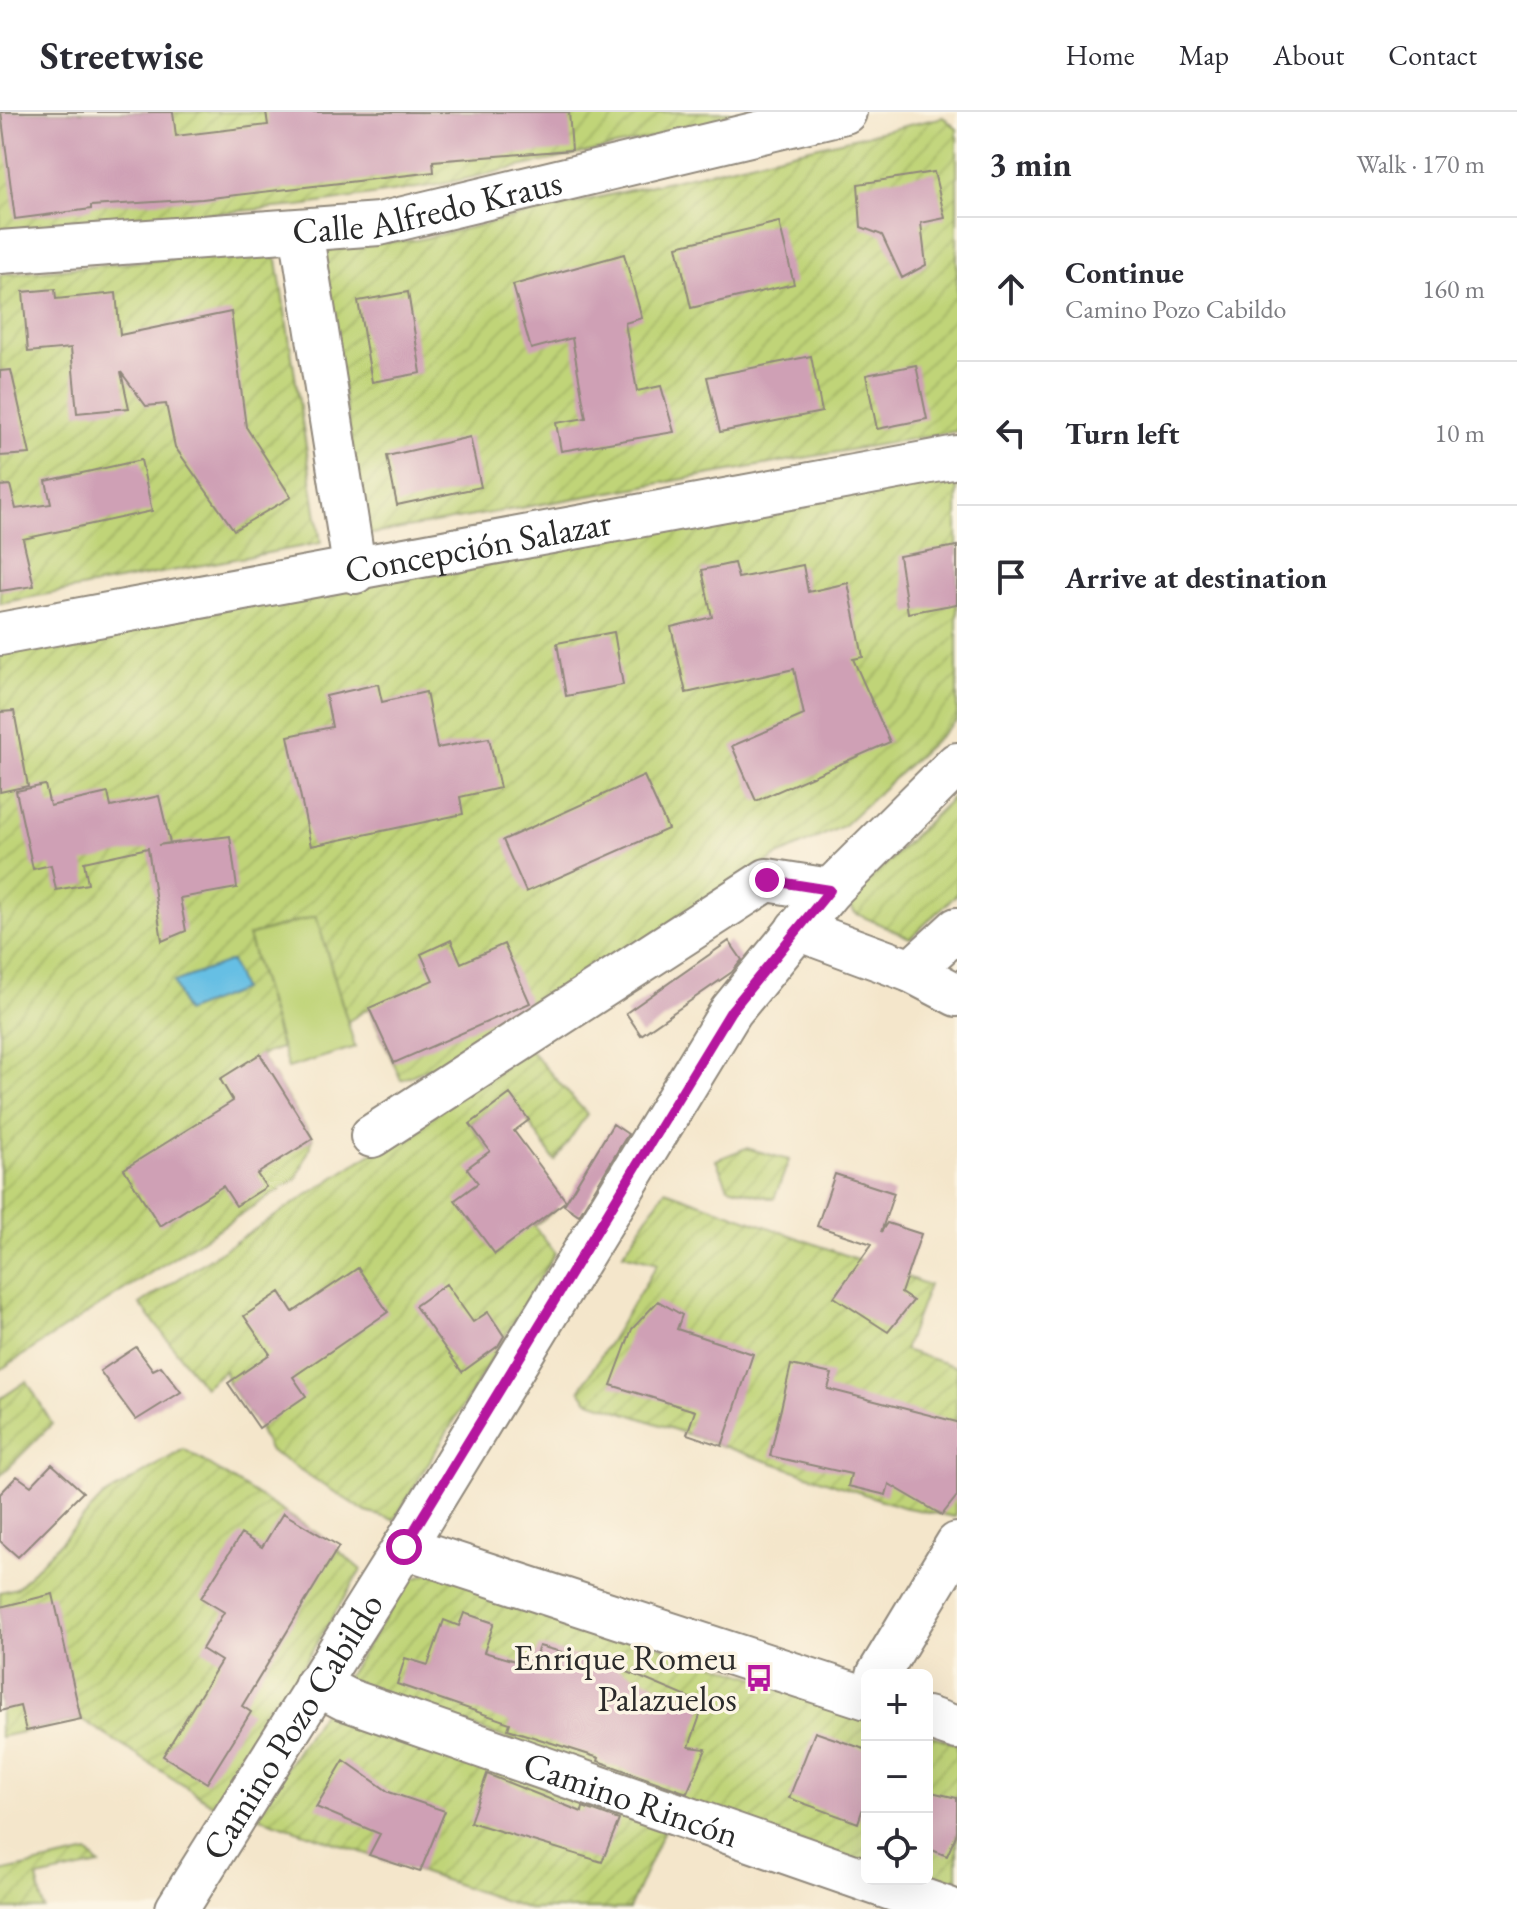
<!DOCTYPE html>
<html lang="en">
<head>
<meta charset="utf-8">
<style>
  :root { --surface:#fff; --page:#f2f2f3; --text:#2b2b33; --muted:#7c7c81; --line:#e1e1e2 }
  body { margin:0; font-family:"EB Garamond",serif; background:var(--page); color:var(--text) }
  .controls { position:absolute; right:24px; bottom:24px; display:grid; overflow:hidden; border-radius:12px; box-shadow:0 8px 32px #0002 }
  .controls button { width:72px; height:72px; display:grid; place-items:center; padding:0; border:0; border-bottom:2px solid var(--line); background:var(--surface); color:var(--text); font:40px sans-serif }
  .stop { position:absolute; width:24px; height:24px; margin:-18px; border:6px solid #b5179e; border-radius:50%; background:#fff }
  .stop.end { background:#b5179e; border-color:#fff; box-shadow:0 2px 8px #0008 }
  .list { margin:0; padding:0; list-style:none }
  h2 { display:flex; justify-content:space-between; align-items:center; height:104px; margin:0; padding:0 32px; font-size:34px }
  h2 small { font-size:26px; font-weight:400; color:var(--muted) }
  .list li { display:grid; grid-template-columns:52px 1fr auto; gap:24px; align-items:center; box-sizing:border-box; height:144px; padding:0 32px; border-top:2px solid var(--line) }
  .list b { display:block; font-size:30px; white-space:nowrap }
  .list p { margin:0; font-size:26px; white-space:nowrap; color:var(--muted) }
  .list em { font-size:26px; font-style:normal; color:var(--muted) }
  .icon { flex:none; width:44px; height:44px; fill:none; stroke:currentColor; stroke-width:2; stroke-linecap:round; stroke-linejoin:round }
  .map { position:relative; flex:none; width:957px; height:1797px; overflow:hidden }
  header { display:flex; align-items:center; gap:48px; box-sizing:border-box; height:112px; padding:0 40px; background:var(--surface); border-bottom:2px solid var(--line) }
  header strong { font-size:38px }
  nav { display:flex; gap:44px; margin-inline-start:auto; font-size:28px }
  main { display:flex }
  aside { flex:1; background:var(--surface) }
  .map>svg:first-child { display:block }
  .garden { fill:url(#garden-furrows); stroke:#768052; stroke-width:2 }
  .pitch { fill:#c0d478; stroke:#768052; stroke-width:2 }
  .water { fill:#66bfe4; stroke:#487588; stroke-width:2 }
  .building { fill:#cfa0b5 }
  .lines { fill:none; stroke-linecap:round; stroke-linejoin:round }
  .minor-casing { stroke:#90887b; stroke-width:46 }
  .minor { stroke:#fff; stroke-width:42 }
  .route { stroke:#b5179e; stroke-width:10 }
  .labels { text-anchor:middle; stroke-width:7; stroke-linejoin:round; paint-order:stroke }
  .street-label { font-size:36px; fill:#2b2b2b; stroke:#fcf5e5 }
  .poi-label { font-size:36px; fill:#2b2b2b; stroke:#fcf5e5; text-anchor:end }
</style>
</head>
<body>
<header>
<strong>Streetwise</strong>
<nav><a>Home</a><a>Map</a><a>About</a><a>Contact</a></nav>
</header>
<main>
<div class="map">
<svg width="957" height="1797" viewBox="0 0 957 1797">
  <defs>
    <pattern id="garden-furrows" width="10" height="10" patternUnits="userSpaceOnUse" patternTransform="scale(2)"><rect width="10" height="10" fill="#c0d478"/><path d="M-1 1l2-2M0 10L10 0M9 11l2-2" fill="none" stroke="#a5b668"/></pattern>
  </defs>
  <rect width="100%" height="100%" fill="#fcf5e5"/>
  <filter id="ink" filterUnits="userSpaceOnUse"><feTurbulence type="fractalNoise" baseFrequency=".0125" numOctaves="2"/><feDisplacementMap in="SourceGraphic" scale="16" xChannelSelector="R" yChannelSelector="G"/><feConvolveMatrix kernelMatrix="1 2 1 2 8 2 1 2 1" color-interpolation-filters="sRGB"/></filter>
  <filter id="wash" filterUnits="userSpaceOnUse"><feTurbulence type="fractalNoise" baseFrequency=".006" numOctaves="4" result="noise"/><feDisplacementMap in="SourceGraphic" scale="32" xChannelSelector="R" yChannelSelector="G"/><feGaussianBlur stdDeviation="1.8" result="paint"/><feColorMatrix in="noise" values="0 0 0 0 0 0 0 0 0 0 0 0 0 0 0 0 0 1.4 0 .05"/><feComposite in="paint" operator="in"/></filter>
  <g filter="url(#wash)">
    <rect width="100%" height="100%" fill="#f4e6cb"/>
    <path class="garden" d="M0 0H772L437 73 299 94 0 119Z
      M943 5 957 17V319L366 423 323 149 331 134 417 128Z
      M263 138 277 148 321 431 0 491V163Z
      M957 361V608L843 714 776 745 505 924 401 968 369 896 347 910 316 804 249 824 281 936 260 943 313 1027 297 1066 0 1258V538Z
      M957 681V782L910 826 855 801 847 789Z
      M530 938 587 1002 555 1049 510 983 470 1012 513 1072 544 1081 556 1097 534 1114 555 1141 394 1408 366 1400 269 1338 259 1316 228 1271 225 1258 204 1275 140 1192Z
      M746 1036 789 1048 774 1087 728 1075 716 1048Z
      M665 1078 929 1173 904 1238 957 1255 955 1405 902 1395 587 1288 580 1278 658 1151 623 1142Z
      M27 1269 52 1312 0 1364V1287Z
      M184 1337 320 1423 361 1458 217 1695 81 1607 0 1625V1480L17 1476 103 1385Z
      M434 1460 867 1602V1754L344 1569 410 1468Z
      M327 1593 667 1711 629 1797H529L255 1704Z
      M927 1622 957 1632V1787L902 1767H927Z
      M88 1741 100 1753 37 1766 44 1797H0V1760Z"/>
    <path class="pitch" d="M316 804 355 935 288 956 248 824Z"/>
    <path class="water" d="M231 849 242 878 185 900 174 870Z"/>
    <g id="blocks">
      <path class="building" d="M1 0H173L176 24 268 13 266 0H569L572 38 433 49 434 60 202 87 91 94V97L15 107Z
        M934 60 945 106 921 111 926 153 902 166 882 123 861 115 858 72Z
        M779 110 794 172 691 196 677 134Z
        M624 142 642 206 625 211 637 279 661 274 674 320 561 339 556 311 586 306 572 226 531 237 513 173Z
        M55 177 56 187 116 181 120 223 231 200 246 315 291 385 234 418 175 335 166 292 146 294 121 260 129 296 77 301 71 236 28 240 23 180Z
        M408 180 421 261 372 270 358 189Z
        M811 244 822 300 720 320 707 265Z
        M916 253 927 307 877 317 866 263Z
        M11 258 30 342 0 344V259Z
        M470 325 481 375 397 393 387 344Z
        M141 348 152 399 23 427 34 474 0 479V374L10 373 16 397 51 392 46 369Z
        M957 434V492L908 501 899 444Z
        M734 451 738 466 803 453 808 480 848 471 863 545 853 547 890 630 756 689 732 634 804 603 794 557 686 581 671 515 712 505 702 458Z
        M614 520 623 573 566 584 557 531Z
        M378 572 382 590 426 580 437 636 489 626 500 676 460 685 463 702 311 734 288 624 332 615 326 584Z
        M14 599 28 674 0 680V600Z
        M644 664 668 717 526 780 503 728Z
        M45 673 50 694 108 681 111 695 159 684 170 731 158 733 230 724 237 776 180 786 186 819 162 829 148 736 84 750 88 772 56 778 51 753 33 757 16 679Z
        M451 828 461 851 504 832 530 891 394 951 369 896 433 868 421 842Z
        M729 829 742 848 732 860 641 923 626 901Z
        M260 942 313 1027 257 1062 266 1075 236 1094 223 1074 160 1114 124 1057 233 989 220 967Z
        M510 982 529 1008 514 1019 566 1089 495 1142 455 1088 478 1071 467 1056 490 1039 470 1012Z
        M613 1012 628 1022 579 1103 564 1093Z
        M835 1062 894 1081 881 1120 887 1111 921 1122 901 1181 913 1189 888 1220 834 1185 872 1132 817 1114Z
        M358 1156 388 1200 293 1265 306 1284 259 1316 228 1271 270 1242 244 1204 280 1180 293 1200Z
        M446 1172 473 1210 488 1200 504 1224 498 1234 462 1260 415 1194Z
        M658 1189 682 1203 677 1217 753 1242 722 1334 687 1322 695 1299 611 1273 632 1217Z
        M136 1235 153 1258 161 1254 181 1280 136 1308 100 1259Z
        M791 1253 832 1262 828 1277 957 1310V1384L942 1403 889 1372 886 1383 848 1374 851 1362 770 1344Z
        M52 1352 83 1380 18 1445 0 1429V1382L17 1364 31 1374Z
        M283 1401 339 1434 242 1594 251 1600 207 1671 163 1644 221 1549 202 1537 224 1500 201 1486 241 1422 262 1435Z
        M53 1482 81 1607 26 1619 20 1594 0 1599V1495Z
        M464 1501 494 1511 484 1540 532 1554 539 1534 611 1553 704 1592 689 1635 706 1637 687 1681 598 1649 599 1646 508 1617 510 1611 397 1572 405 1546 428 1553 444 1508 459 1514Z
        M815 1620 867 1638V1684L858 1711 789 1686Z
        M344 1648 389 1680 445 1699 420 1760 369 1743 380 1722 316 1695Z
        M487 1662 582 1700 583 1695 619 1708 602 1750 470 1710Z
        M927 1679 957 1686V1721L947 1744 927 1736Z"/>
    </g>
  </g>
  <g filter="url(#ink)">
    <use href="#blocks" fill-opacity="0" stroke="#90887b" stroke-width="2"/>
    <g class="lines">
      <g class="minor-casing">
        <g id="minor">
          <path d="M301 118 355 460"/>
          <path id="s1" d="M0 140 379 112 845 0"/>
          <path id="s2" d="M0 522 957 345"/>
          <path d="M797 817 911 859 957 883"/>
          <path d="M911 859 957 817"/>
          <path d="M372 1024 767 768 830 778"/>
          <path d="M404 1435 867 1586"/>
          <path d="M878 1563 957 1432"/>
          <path id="s3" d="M316 1572 345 1587 949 1797"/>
          <path d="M927 1606 957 1616"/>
          <path id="s4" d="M177 1797 404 1435 731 899 830 778 957 652"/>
        </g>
      </g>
      <use href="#minor" class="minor"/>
    </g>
  </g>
  <g class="lines" filter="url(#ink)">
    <path class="route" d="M404 1435 731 899 830 778 767 768"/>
  </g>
  <defs>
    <g id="bus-bare" transform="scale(2.16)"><path d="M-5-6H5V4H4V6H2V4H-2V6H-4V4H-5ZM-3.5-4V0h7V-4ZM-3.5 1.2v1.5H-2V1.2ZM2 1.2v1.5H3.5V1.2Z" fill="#b5179e" stroke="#fcf5e5" stroke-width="2.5" paint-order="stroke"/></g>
  </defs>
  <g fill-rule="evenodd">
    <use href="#bus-bare" x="759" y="1566"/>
  </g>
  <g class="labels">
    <g class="street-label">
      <text dy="13" stroke="none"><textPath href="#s1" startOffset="430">Calle Alfredo Kraus</textPath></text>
      <text dy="13" stroke="none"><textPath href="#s2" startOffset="486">Concepción Salazar</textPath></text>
      <text dy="13" stroke="none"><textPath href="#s4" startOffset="216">Camino Pozo Cabildo</textPath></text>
      <text dy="13" stroke="none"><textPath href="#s3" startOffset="336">Camino Rincón</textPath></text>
    </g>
    <g class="poi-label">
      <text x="737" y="1558">Enrique Romeu<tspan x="737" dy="41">Palazuelos</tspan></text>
    </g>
  </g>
</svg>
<div class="controls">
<button>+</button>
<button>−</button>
<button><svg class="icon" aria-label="locate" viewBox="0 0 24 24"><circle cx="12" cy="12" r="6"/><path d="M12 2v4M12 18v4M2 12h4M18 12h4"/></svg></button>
</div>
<div class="stop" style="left:404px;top:1435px"></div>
<div class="stop end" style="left:767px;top:768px"></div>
</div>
<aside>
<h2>3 min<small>Walk · 170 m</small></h2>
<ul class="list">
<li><svg class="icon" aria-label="ahead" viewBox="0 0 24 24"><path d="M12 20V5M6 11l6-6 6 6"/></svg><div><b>Continue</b><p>Camino Pozo Cabildo</p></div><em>160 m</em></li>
<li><svg class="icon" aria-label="left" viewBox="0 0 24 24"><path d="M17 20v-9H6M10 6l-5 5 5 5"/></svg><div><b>Turn left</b></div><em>10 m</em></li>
<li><svg class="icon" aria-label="arrive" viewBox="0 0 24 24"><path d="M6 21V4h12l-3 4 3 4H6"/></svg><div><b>Arrive at destination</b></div></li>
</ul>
</aside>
</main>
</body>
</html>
